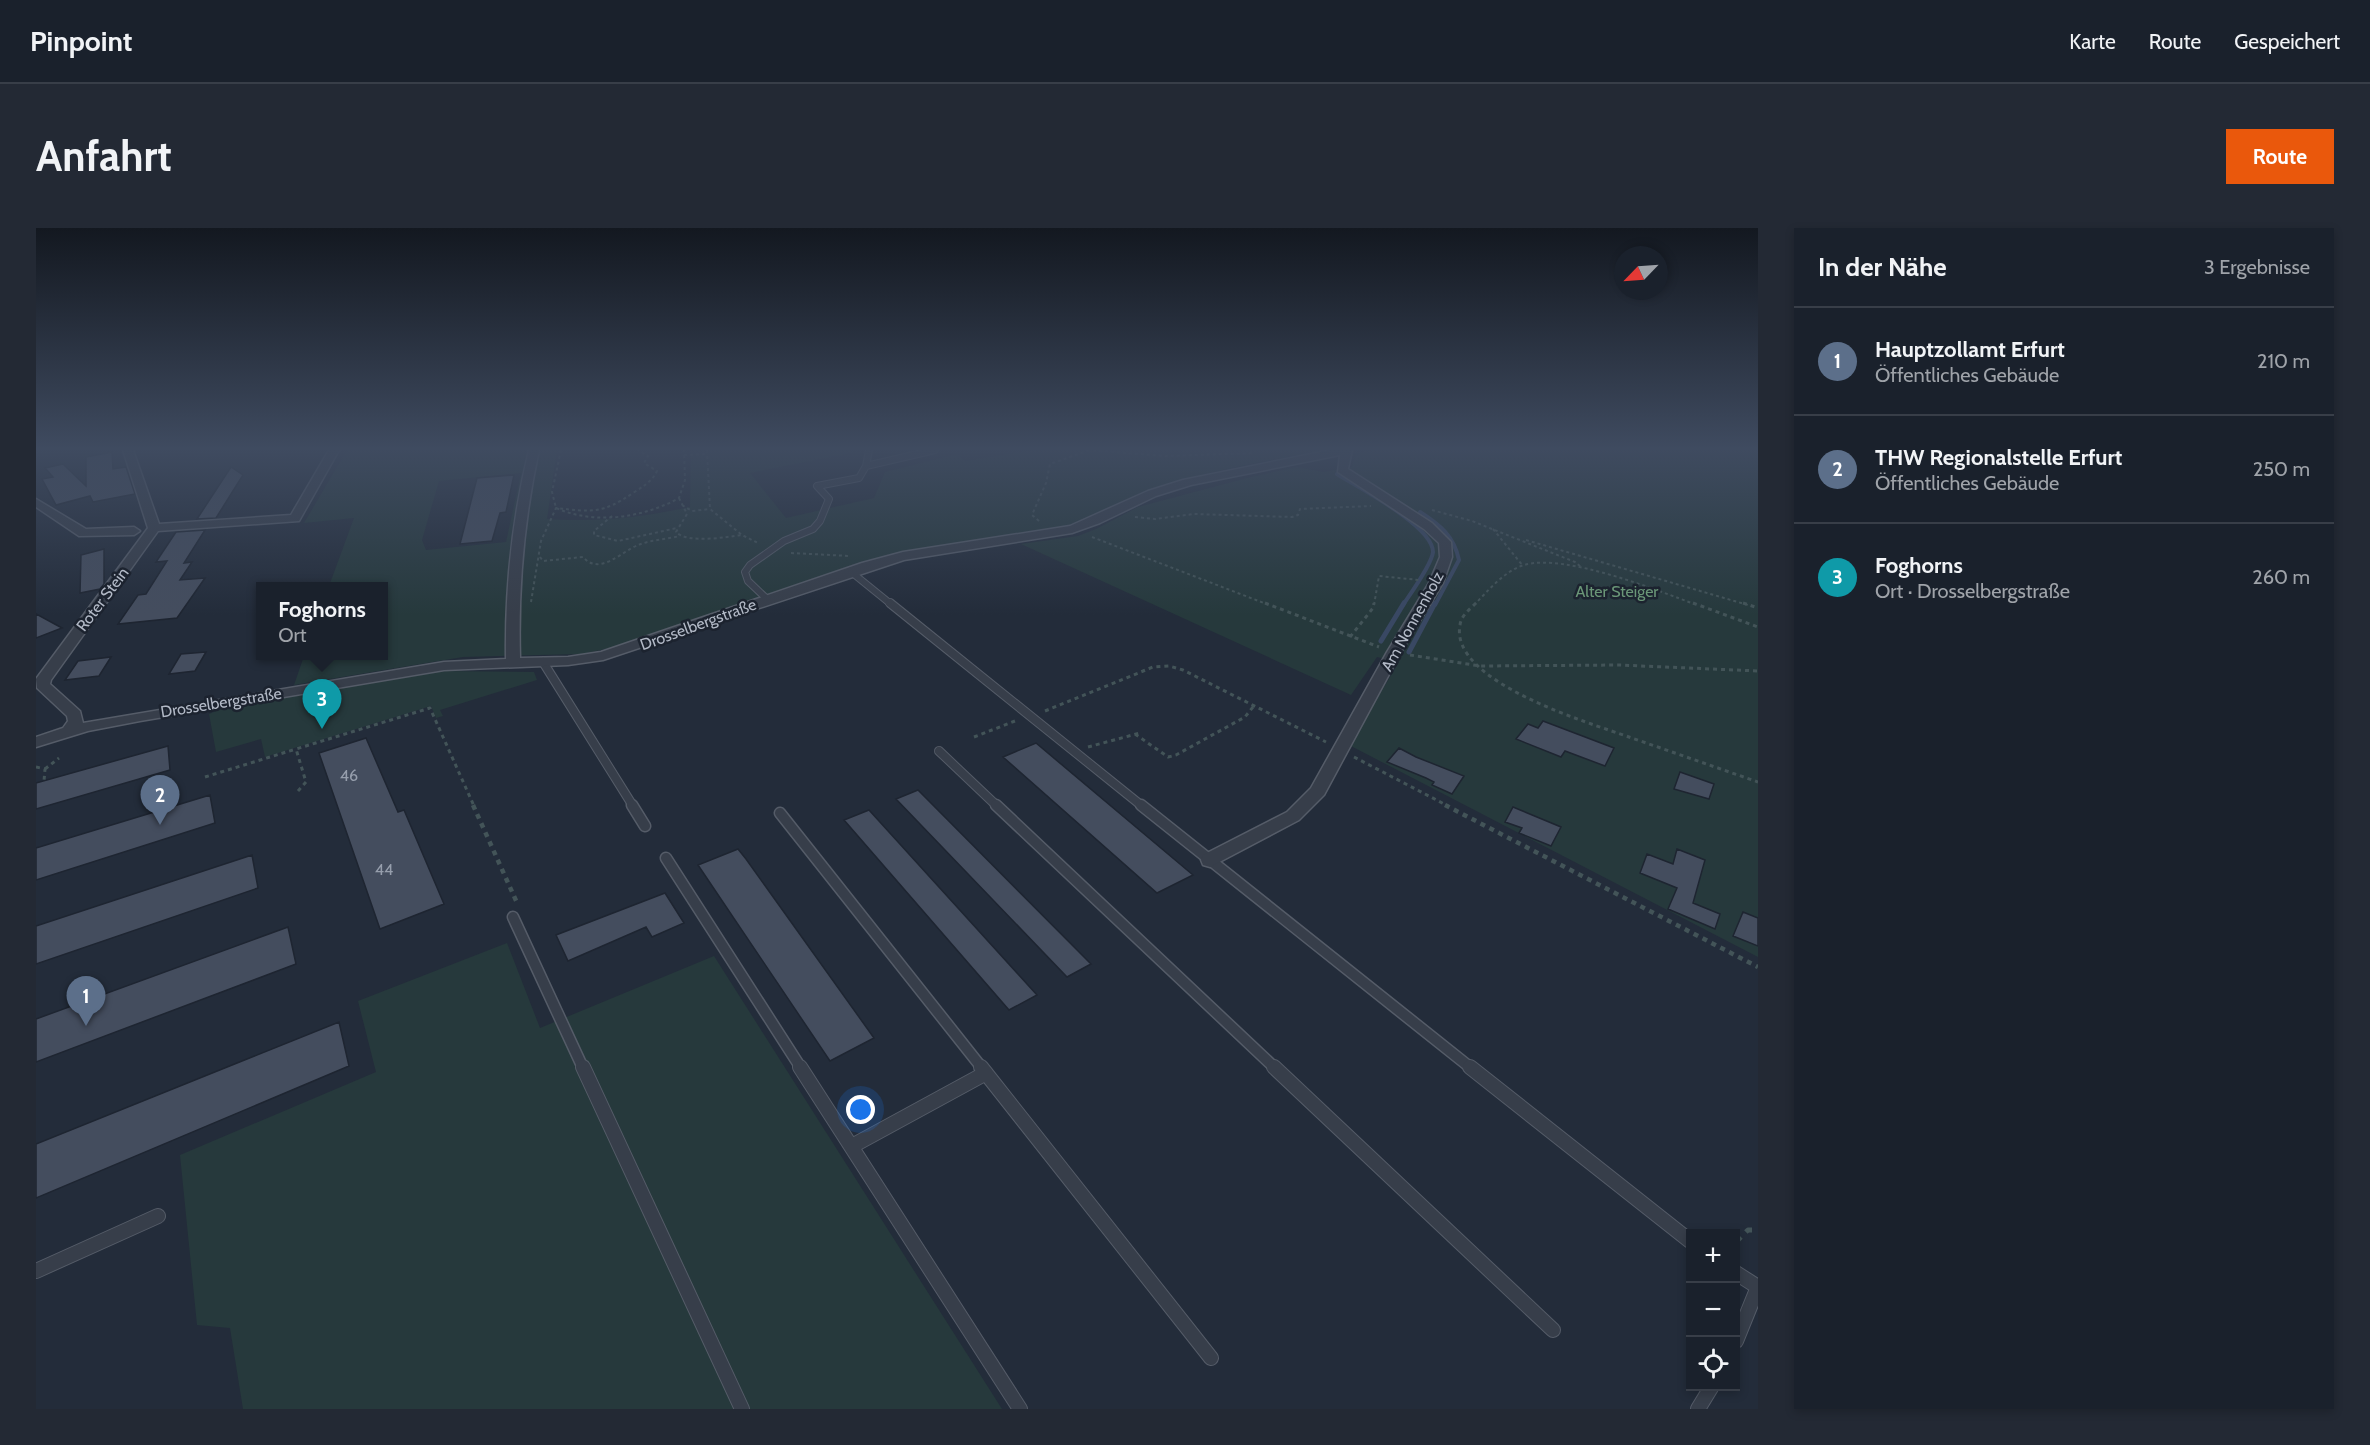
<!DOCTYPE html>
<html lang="de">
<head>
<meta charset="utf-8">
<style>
  :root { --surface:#1a212c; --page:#232934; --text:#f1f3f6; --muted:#9fa3a9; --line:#383e48; --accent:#ea580c }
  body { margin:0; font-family:Cabin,sans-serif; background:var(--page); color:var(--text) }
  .controls { position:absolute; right:18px; bottom:18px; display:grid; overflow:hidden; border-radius:0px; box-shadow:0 3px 9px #0003 }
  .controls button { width:54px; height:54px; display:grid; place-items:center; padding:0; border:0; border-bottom:2px solid var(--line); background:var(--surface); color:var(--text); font:30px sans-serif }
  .compass { position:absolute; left:1578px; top:18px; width:54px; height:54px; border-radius:50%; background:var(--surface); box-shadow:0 3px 9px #0003; rotate:245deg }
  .you { position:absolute; left:825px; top:882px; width:21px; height:21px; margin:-15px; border:4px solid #fff; border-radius:50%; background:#1a73e8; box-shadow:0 0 0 9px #1a73e833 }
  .badge { display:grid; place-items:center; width:39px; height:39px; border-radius:50%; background:var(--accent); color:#fff; font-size:20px; font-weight:700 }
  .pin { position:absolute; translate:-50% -50px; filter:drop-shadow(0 2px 3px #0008) }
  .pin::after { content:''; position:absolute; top:32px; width:21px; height:18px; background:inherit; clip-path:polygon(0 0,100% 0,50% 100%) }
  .popup { position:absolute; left:220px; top:354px; width:132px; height:78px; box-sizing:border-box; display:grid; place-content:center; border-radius:0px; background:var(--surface); filter:drop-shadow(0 2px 4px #0005); font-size:20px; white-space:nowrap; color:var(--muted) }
  .popup b { font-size:22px; color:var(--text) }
  .popup::after { content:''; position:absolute; left:50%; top:100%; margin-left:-12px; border:12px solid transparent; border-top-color:var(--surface) }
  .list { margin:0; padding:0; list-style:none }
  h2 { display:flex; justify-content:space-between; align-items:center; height:78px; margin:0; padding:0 24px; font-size:26px }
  h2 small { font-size:20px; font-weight:400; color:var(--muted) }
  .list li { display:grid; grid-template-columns:39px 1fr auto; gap:18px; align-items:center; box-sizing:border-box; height:108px; padding:0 24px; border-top:2px solid var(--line) }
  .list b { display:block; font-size:22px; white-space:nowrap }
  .list p { margin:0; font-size:20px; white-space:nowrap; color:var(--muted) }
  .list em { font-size:20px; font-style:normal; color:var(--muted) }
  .icon { flex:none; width:33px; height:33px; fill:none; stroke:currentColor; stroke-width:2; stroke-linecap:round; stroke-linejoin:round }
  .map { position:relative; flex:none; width:1722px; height:1181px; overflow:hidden; border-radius:0px }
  header { display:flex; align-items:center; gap:36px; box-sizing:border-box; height:84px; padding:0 30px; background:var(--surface); border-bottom:2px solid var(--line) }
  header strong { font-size:28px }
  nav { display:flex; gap:33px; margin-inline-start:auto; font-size:21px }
  .intro { display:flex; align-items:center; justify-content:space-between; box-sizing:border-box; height:144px; padding:0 36px }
  h1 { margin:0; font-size:42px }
  .button { padding:15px 27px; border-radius:0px; background:var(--accent); color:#fff; font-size:21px; font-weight:700 }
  main { display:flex; gap:36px; padding:0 36px }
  aside { flex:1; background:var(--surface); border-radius:0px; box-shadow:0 3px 9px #0003 }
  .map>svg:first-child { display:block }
  .green { fill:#26393c; fill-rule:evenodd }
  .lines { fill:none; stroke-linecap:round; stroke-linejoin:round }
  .stream-far1 { stroke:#394863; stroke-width:4 }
  .stream { stroke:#394863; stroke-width:5 }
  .building { fill:#444d5e; stroke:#1e2531; stroke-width:1.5 }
  .lane-far3-casing { stroke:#555c68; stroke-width:8 }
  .lane-far2-casing { stroke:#555c68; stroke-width:10 }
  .lane-far1-casing { stroke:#555c68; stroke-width:13 }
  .lane-casing { stroke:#555c68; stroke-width:16 }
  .street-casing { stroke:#555c68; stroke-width:3 }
  .path-far3 { stroke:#435458; stroke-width:2; stroke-dasharray:3 3; stroke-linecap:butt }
  .path-far2 { stroke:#435458; stroke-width:3; stroke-dasharray:4 4; stroke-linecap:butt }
  .path-far1 { stroke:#435458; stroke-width:4.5; stroke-dasharray:5 5; stroke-linecap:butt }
  .path { stroke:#435458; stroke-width:5; stroke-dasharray:7 7; stroke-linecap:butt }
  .lane-far3 { stroke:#373e4a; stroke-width:6 }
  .lane-far2 { stroke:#373e4a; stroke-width:8 }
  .lane-far1 { stroke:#373e4a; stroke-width:10 }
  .lane { stroke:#373e4a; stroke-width:14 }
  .street { fill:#373e4a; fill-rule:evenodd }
  .labels { text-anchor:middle; stroke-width:5; stroke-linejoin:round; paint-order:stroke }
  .far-park-label { font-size:16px; fill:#6a9677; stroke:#1c232f }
  .far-street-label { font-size:16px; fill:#b2b9c6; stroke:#1c232f }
  .number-label { font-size:16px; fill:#969eac }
</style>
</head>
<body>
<header>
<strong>Pinpoint</strong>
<nav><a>Karte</a><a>Route</a><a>Gespeichert</a></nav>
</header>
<div class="intro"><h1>Anfahrt</h1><a class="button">Route</a></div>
<main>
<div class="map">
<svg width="1722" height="1181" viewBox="0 0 1722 1181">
  <rect width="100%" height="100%" fill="#232c3a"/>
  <path class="green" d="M311 222H521L511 291C564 294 602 290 654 279L655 222H817L815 225 714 245 750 290 838 270 849 244 921 226 929 233 997 222H1286C1232 233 1177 242 1124 258 1091 269 1063 289 1030 299L889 320 823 335 579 419 546 426 427 429 258 457 268 428H348V358H293L318 290 268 295ZM485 245 470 314 390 322 386 312 403 253Z
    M1333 222H1722V729L1313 517 1363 434 1341 429 1315 467 985 316 1042 308 1060 301 1102 279 1215 249 1261 239 1287 244 1316 239C1318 227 1323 225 1333 222Z
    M409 443 498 444 501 452 404 482 407 488 400 490 395 478 229 529 225 511 180 524 173 486 187 480Z
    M471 715 504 800 678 728 966 1181H207L194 1100 161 1097 144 927 340 844 322 773Z"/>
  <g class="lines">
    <path class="stream-far1" d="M1301 246C1323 260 1397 298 1397 324 1396 336 1375 365 1367 377
      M1384 284C1404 297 1418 308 1423 332L1399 377"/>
    <path class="stream" d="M1345 413 1368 375
      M1373 424 1399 375"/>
  </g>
  <path class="building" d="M76 224 77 241 90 239 99 266 57 274 54 268 20 277 6 251 17 249 9 240 27 236 50 258V229Z
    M195 239 207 247 180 290 161 291Z
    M478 247 470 284 464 285 456 313 424 316 441 250Z
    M169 302 148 335 156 334 144 352 169 350 141 390 82 396 102 367 110 366 131 333 120 334 140 304Z
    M68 321V356L64 361 44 365 45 327Z
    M0 386 26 400 0 410Z
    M170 424 159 443 133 446 145 426Z
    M75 429 63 448 29 452 42 433Z
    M1507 493 1578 520 1569 538 1529 523 1525 529 1480 511 1492 496 1502 500Z
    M330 510 362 584 368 582 408 676 344 701 283 525Z
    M1000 515 1157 647 1121 665 967 529Z
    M132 518 134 542 0 581V555Z
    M1363 520 1380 529 1428 548 1416 566 1396 557 1398 554 1390 550 1351 534Z
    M1644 544 1678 556 1673 571 1638 561Z
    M882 562 1055 736 1031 749 860 571Z
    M174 567 179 595 0 652V620Z
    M1477 579 1525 599 1515 618 1483 605 1486 600 1469 594Z
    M833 582 1001 767 973 782 808 592Z
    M702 621 710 631 838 810 794 833 662 637Z
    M1641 621 1669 632 1657 675 1684 686 1679 701 1632 681 1641 660 1604 645 1611 626 1637 636Z
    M216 627 222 660 0 736V698Z
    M629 665 648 695 616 709 610 699 532 733 520 707Z
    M1707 684 1722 690V718L1697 708Z
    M252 699 260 736 0 834V791Z
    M303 794 313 838 0 970V916Z"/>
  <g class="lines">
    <g class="lane-far3-casing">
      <path id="lane-far3" d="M830 238 833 222
        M814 343 856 377
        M731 371 712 353 709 344 714 337 748 313 777 301 784 293 793 271 781 258 823 250 830 238 899 222"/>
    </g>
    <g class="lane-far2-casing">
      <path id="lane-far2" d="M854 375 1106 578
        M507 434 597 578
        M903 523 961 578"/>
    </g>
    <g class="lane-far1-casing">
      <path id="lane-far1" d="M596 577 609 598
        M960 577 1239 840
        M1105 577 1435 840
        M744 585 946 840
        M630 630 765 840
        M477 689 547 840"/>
    </g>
    <g class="lane-casing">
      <path id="lane" d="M547 839 706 1181
        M764 839 984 1181
        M945 839 1175 1130
        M1238 839 1517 1102
        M1434 839 1654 1013
        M816 918 950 845
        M0 1043 122 988
        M1700 1045 1722 1059
        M1700 1113 1722 1059
        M1662 1181 1676 1158"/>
    </g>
    <g class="street-casing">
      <path id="street" d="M87 222H97L123 296 255 287 293 222H303L263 293 122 303 15 452 14 456 44 483 47 495 408 434 470 431C469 360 476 291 493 222H503C488 291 482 360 484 430L532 429 565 424 826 335 867 324 1034 298 1112 263 1147 252 1295 222H1316L1312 241 1396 295 1415 314 1416 329 1407 355 1365 424 1288 567 1263 592 1174 639 1167 637 1165 632 1167 627 1251 584 1275 560 1351 424 1393 355 1404 329 1403 315 1388 301 1302 244 1304 227 1155 257 1120 268 1064 295 1036 305 868 332 567 432 532 437 408 442 104 493 52 503 0 519V509L27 500 32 493 31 488 1 460 0 451 112 300Z
        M0 271 50 301 98 299 104 303 98 307 43 308 0 279Z"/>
    </g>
    <path class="path-far3" d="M525 222 516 264 520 280C558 297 607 290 643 270L649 252 648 222
      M671 222 674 281 706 307 722 315
      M1051 222 1130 228 1218 225
      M648 227 671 226
      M643 270 651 286 640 304C652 316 690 309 706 307
      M646 277 656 283 674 281
      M1396 282 1436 293 1539 334 1545 339
      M576 288 558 303V307L582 313 641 300
      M1099 289 1119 291 1158 286 1256 289 1262 287 1264 281 1335 278
      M1003 293 996 287 1010 255 1014 236 1051 223
      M1457 301 1487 338
      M1056 309 1233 377
      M1490 312 1712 377
      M755 325 814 328
      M504 329 507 333 547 329C563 348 585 324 602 317 615 312 630 311 644 308
      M495 374 505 313 520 280C556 284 566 286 597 265 607 258 615 255 621 243L608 235 612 228 602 222
      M1338 377 1343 348 1383 352
      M1438 377C1452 363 1468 343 1488 337 1529 325 1620 362 1661 377"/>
    <path class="path-far2" d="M1229 375 1343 419
      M1440 375C1433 382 1425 388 1424 397 1413 454 1554 495 1593 509 1636 524 1679 539 1722 554
      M1657 375 1722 399
      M1707 375 1722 380
      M1314 409 1337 380 1338 375
      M1374 427 1444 438 1583 437 1722 443
      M1009 483 1117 439 1133 438 1147 442 1290 514
      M1099 506 1132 529 1140 527 1209 489 1217 479
      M938 509 979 493
      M1052 519 1104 505
      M1318 529 1412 578
      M0 539 9 541 8 553
      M9 541 23 530
      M169 549 260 521
      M262 563 270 554 260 521 394 480 438 578
      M115 566 116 578"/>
    <path class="path-far1" d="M116 577 117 585
      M437 577 482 677
      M1409 577 1722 739"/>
    <path class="path" d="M1700 1014 1712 1002H1722"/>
    <use href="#lane-far3" class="lane-far3"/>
    <use href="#lane-far2" class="lane-far2"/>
    <use href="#lane-far1" class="lane-far1"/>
    <use href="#lane" class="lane"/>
    <use href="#street" class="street"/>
  </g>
  <linearGradient id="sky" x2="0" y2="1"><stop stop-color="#131820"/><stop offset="0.57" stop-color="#3f4b60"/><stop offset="1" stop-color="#3f4b60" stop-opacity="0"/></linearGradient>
  <rect width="1722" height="387" fill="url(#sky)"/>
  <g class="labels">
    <g class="far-park-label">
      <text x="1581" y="369">Alter Steiger</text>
    </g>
    <g class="far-street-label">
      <text transform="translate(66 371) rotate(-53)" y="6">Roter Stein</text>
      <text transform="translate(1376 393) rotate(-61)" y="6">Am Nonnenholz</text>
      <text transform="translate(662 396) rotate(-20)" y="6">Drosselbergstraße</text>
      <text transform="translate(185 474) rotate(-9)" y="6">Drosselbergstraße</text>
    </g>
    <g class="number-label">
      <text x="313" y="553">46</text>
      <text x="348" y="647">44</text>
    </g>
  </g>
</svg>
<div class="controls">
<button>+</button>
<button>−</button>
<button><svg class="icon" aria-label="locate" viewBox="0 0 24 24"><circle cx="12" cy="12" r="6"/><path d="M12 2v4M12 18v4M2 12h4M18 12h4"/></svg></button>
</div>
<svg class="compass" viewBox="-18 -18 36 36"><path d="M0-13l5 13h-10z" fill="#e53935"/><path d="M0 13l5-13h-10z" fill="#9fa3a9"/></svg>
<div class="you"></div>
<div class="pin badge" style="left:50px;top:798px;background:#5c6f8a">1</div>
<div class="pin badge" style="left:124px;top:597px;background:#5c6f8a">2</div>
<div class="pin badge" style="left:286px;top:501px;background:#0f9aa8">3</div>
<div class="popup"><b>Foghorns</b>Ort</div>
</div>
<aside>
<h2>In der Nähe<small>3 Ergebnisse</small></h2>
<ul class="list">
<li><span class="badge" style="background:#5c6f8a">1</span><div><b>Hauptzollamt Erfurt</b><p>Öffentliches Gebäude</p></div><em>210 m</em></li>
<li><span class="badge" style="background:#5c6f8a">2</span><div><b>THW Regionalstelle Erfurt</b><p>Öffentliches Gebäude</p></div><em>250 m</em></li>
<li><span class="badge" style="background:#0f9aa8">3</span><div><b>Foghorns</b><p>Ort · Drosselbergstraße</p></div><em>260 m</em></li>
</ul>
</aside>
</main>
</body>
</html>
